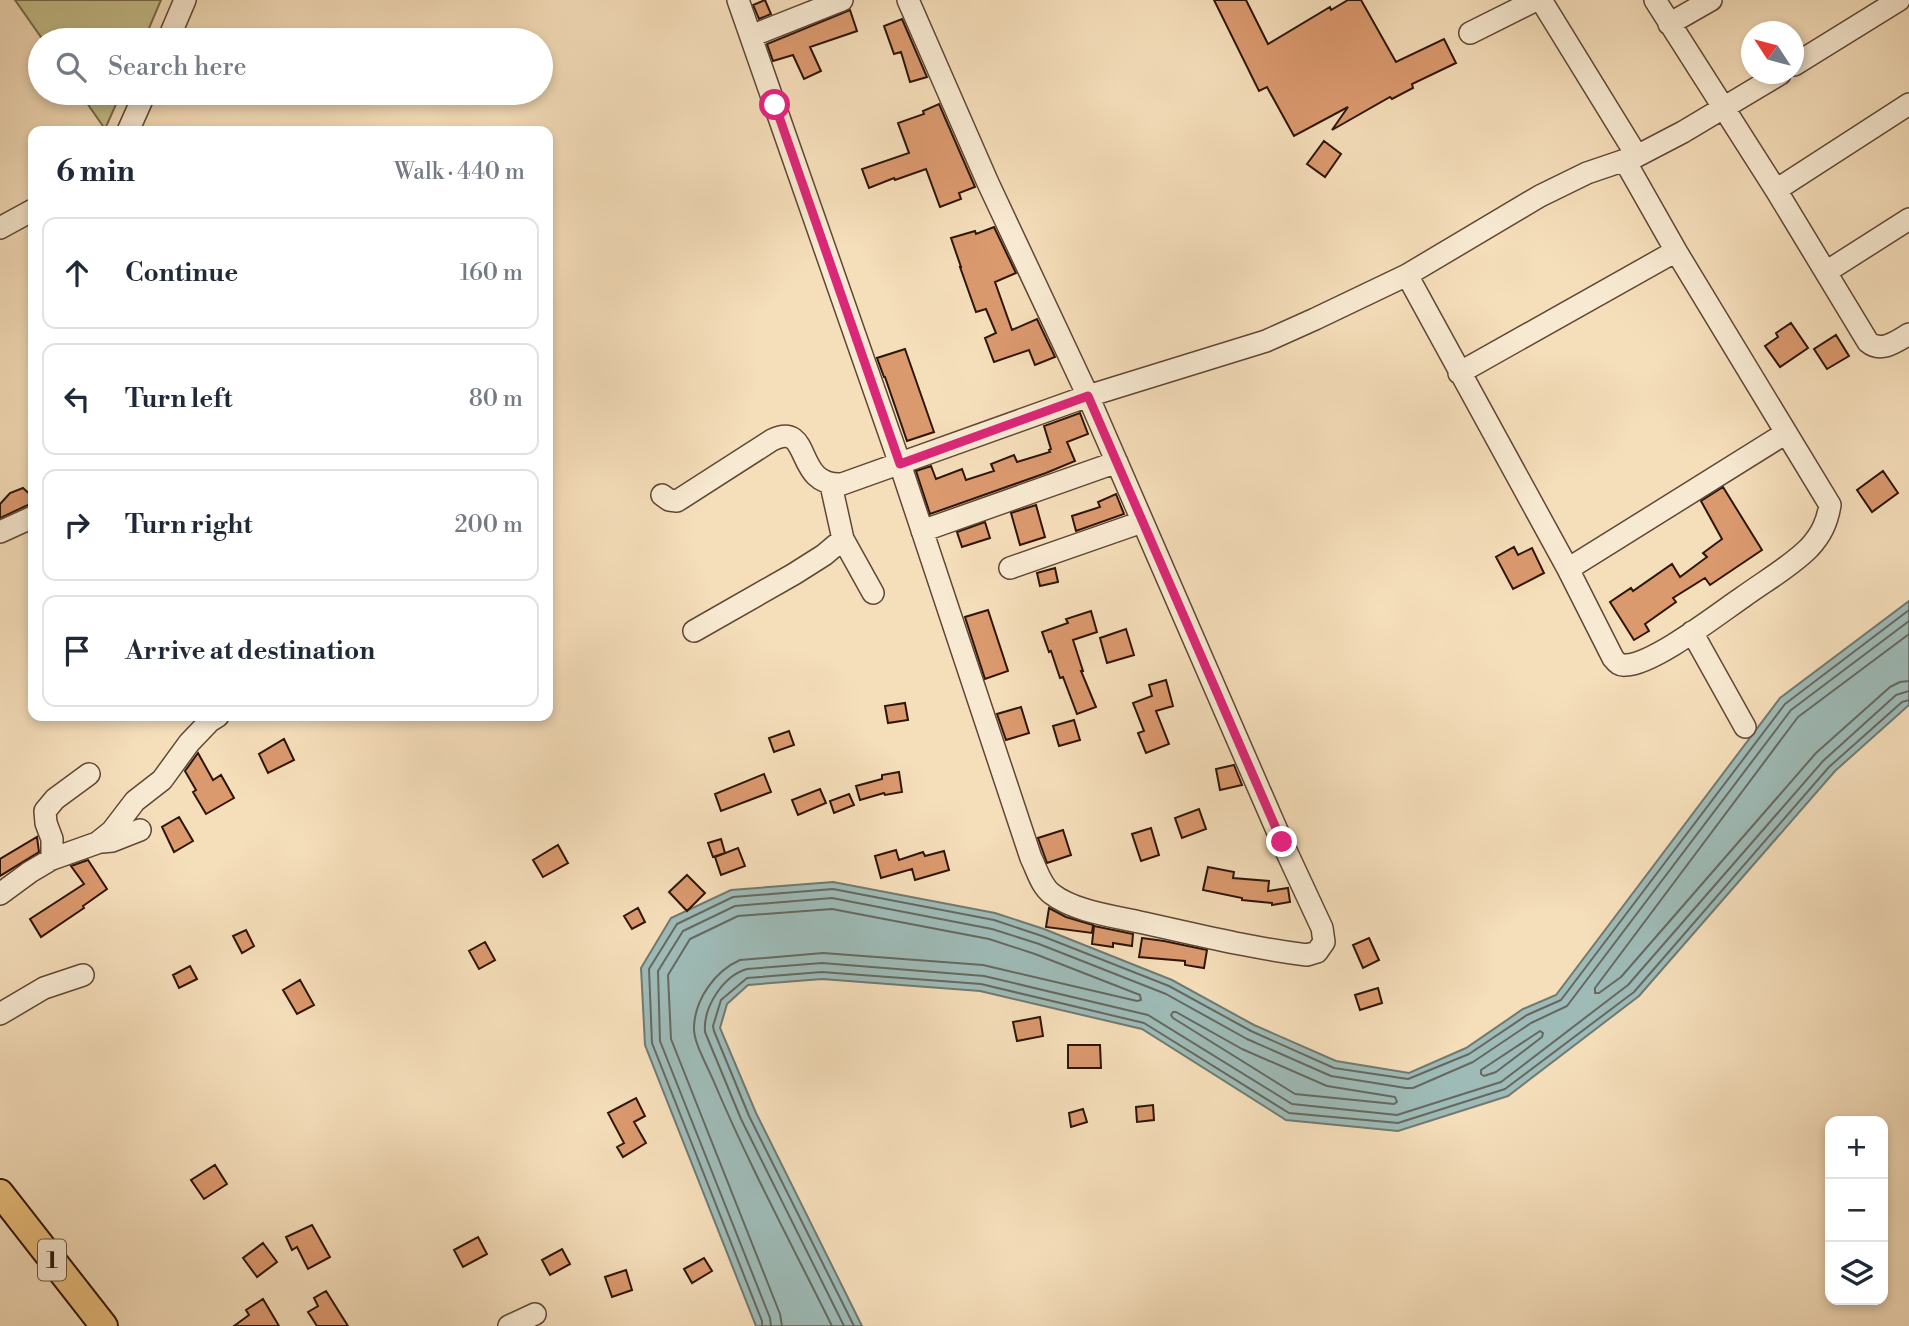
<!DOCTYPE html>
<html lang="en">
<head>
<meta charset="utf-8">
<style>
  :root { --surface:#fff; --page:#f2f2f3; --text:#1f2937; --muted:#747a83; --line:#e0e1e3 }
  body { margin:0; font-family:"Libre Bodoni",serif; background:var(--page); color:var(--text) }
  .controls { position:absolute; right:21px; bottom:21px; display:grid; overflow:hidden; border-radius:14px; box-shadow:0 4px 10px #0003 }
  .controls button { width:63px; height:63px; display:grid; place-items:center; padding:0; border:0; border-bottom:2px solid var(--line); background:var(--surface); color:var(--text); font:35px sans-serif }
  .compass { position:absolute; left:1741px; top:21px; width:63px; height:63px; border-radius:50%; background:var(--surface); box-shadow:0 4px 10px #0003; rotate:306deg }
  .stop { position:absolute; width:21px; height:21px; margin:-16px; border:5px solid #db2777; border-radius:50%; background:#fff }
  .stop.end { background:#db2777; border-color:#fff; box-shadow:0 2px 7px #0008 }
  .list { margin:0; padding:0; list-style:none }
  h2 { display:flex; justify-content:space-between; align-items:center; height:91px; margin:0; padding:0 28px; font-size:30px }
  h2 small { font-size:23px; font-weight:400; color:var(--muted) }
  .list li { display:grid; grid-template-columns:46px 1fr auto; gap:21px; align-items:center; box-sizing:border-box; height:112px; margin:0 14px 14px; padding:0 14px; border:2px solid var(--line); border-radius:14px }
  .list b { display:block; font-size:26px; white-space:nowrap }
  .list em { font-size:23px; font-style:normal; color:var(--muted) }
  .icon { flex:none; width:38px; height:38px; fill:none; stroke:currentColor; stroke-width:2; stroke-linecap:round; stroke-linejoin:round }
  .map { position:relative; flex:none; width:1909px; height:1326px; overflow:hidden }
  .search { position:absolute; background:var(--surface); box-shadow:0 4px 10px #0003; left:28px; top:28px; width:525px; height:77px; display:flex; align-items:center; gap:18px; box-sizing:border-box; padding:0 24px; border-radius:38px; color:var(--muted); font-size:26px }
  .panel { position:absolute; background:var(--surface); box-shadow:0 4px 10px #0003; left:28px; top:126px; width:525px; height:595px; border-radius:14px }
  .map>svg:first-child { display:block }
  .green { fill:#c4bf8a; stroke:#796a4a; stroke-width:2 }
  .water { fill:#9ebbb7; stroke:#717971; stroke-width:2 }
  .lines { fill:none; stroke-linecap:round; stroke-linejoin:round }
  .shore { stroke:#666860; stroke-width:2 }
  .building { fill:#db996e; stroke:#2e1509; stroke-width:2 }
  .minor-casing { stroke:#604735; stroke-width:24 }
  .major-casing { stroke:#2e1509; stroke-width:30 }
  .minor { stroke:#f8ead2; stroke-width:21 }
  .major { stroke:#eabf7d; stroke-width:26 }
  .route { stroke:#db2777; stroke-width:9 }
  .labels { text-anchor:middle; stroke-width:6; stroke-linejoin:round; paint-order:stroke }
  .shield { fill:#f8ead2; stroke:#6b5545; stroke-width:2 }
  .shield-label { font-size:24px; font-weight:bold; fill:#2e1509 }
</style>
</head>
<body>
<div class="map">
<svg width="1909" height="1326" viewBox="0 0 1909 1326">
  <rect width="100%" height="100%" fill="#f5deba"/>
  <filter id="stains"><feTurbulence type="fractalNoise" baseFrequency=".00286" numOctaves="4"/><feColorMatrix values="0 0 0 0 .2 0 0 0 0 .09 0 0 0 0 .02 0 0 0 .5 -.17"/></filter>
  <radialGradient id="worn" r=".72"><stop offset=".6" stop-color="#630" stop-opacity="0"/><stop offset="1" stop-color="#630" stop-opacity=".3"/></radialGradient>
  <path class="green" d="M15 0H161L144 40H43Z
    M80 93H121L105 129Z"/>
  <path class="water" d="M1909 601V705L1835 771 1639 996 1508 1096 1398 1131 1286 1120 1142 1029 980 991 822 979 748 985 727 1004 720 1028 756 1113 862 1326H756L645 1045 641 968 671 918 731 890 833 882 995 913 1044 929 1172 980 1254 1025 1336 1061 1409 1073 1466 1048 1523 1009 1556 995 1780 698Z"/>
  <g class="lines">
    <path class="shore" d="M1909 634 1798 717 1595 988V993H1599L1621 977 1816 753 1890 687 1900 682 1909 681
      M1173 1012H1176L1242 1049 1327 1086 1395 1097 1397 1102 1394 1104 1295 1094 1173 1018 1171 1015Z
      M1540 1031 1543 1033 1542 1037 1496 1072 1484 1076 1481 1074V1070Z
      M762 1326V1321L652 1043 649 969 677 924 733 897 833 889 994 920 1042 936 1169 986 1251 1031 1334 1068 1408 1079 1469 1054 1527 1015 1561 1000 1785 704 1909 610
      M771 1326 770 1318 660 1041 658 971 683 931 735 906 832 898 992 929 1039 944 1166 994 1247 1039 1331 1076 1406 1088H1413L1473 1062 1531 1023 1567 1006 1791 710 1909 621
      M782 1326 780 1314 671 1039 668 975 690 939 738 916 832 909 989 939 1035 954 1140 995 1141 1000 1137 1001 983 965 823 953 740 960C715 971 695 999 694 1027 693 1042 708 1067 714 1082 749 1165 792 1245 832 1326
      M844 1326 741 1119 705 1032C703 1007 723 976 747 969L822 963 984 976 1148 1015 1292 1104 1397 1115 1501 1082 1628 985 1823 761 1896 695 1909 691
      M854 1326 749 1116 714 1031 713 1026 721 1000 747 978 822 972 981 984 1144 1023 1289 1113 1398 1123 1505 1089 1634 992 1829 767 1902 702 1909 700"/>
  </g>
  <path class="building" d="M765 0 771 14 759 19 753 5Z
    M1214 0H1246L1268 44 1330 7 1331 10 1348 0H1361L1396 62 1444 39 1456 63 1412 84 1413 88 1392 99 1390 97 1332 130 1348 107 1294 136 1267 87 1259 91Z
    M850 10 857 31 810 47 821 71 804 79 793 55 773 61 767 44Z
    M902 19 927 77 910 82 901 52 894 54 884 26Z
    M939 104 975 187 959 193 961 199 940 207 926 169 895 180 894 178 869 188 862 169 909 153 898 123 924 114 923 111Z
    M1324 141 1341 154 1325 177 1307 164Z
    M994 227 1016 273 995 282 1012 330 1037 319 1055 357 1035 365 1029 350 994 362 985 338 996 333 986 309 976 312 960 267H961L951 238 975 231 976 234Z
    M1791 323 1808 348 1780 367 1765 346 1778 337 1776 333Z
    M1836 335 1849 356 1827 369 1814 349Z
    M905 349 934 432 907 441 885 377H884L877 358Z
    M1080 413 1088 434 1067 442 1075 461 1046 473 930 514 916 471 931 466 936 479 962 469 966 480 994 471 991 464 1014 455 1017 462 1050 452 1049 450 1051 449 1044 426Z
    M1883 471 1898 493 1872 512 1857 490Z
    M1723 487 1762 550 1710 585 1705 578 1673 598 1676 602 1645 624 1649 631 1634 640 1610 602 1631 588 1633 591 1672 564 1680 577 1707 557 1703 553 1722 539 1701 501Z
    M23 488 33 497V499L28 505 0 518V504L10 493Z
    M1116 494 1124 514 1076 531 1072 516 1100 507 1098 502Z
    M1036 505 1045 537 1020 545 1011 513Z
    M985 522 990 538 962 547 957 532Z
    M1514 547 1518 555 1532 548 1544 573 1513 589 1496 557Z
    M1055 568 1058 582 1040 586 1037 573Z
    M988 610 1008 671 985 679 965 617Z
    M1091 611 1097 632 1073 640 1083 671H1081L1096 707 1077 714 1063 677 1060 678 1051 651 1049 652 1042 632 1068 623 1066 619Z
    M1126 629 1134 655 1107 663 1100 638Z
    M1166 680 1173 706 1156 711 1169 744 1146 753 1138 733 1144 731 1133 703 1152 696 1149 685Z
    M905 703 908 720 888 723 885 706Z
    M1021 707 1029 733 1006 740 997 714Z
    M1074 720 1080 740 1059 746 1053 726Z
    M789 731 794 745 774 752 769 738Z
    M284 739 294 760 268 773 259 754Z
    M198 753 213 780 221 775 234 798 206 814 193 792 196 790 185 771Z
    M1234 765 1242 785 1220 790 1216 769Z
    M899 772 902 792 885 795 884 793 860 800 856 786 882 779V775Z
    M764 774 771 792 721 811 715 794Z
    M820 789 826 803 798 815 792 800Z
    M849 794 854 805 834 813 830 801Z
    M1199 809 1206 829 1182 838 1175 818Z
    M179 817 193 841 174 852 162 827Z
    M1151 828 1159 855 1141 861 1132 834Z
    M1063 830 1071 855 1047 863 1038 838Z
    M37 837 39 852 0 876V859Z
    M721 839 725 853 713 857 708 843Z
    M558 845 568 863 543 877 533 860Z
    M738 848 745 866 721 875 715 857Z
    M896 850 899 860 923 852 925 856 944 851 949 870 915 880 912 869 881 878 875 856Z
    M88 860 107 889 83 906 84 908 41 937 30 919 84 884 71 866Z
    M1208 867 1234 872 1233 878 1269 881 1268 891 1288 888 1290 902 1272 905V903L1242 900V898L1203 890Z
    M687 875 705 893 687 911 669 892Z
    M638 908 645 922 632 929 624 916Z
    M1049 908 1066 917 1093 925 1092 933 1046 927Z
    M1094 926 1133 934 1132 946 1113 943V947L1092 944Z
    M246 930 254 946 242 953 233 936Z
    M1142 938 1164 941 1207 950 1204 968 1185 965V961L1139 957Z
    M1369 938 1379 960 1363 968 1353 945Z
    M485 942 495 960 479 969 469 951Z
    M190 966 197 979 179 988 173 975Z
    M300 980 314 1005 297 1014 283 990Z
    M1378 988 1382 1003 1360 1010 1355 995Z
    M1040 1017 1043 1036 1017 1041 1013 1022Z
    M1068 1045H1100L1101 1068H1068Z
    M636 1098 645 1116 634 1122 646 1143 623 1157 617 1147 624 1143 608 1113Z
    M1153 1105 1154 1120 1137 1122 1136 1107Z
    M1083 1109 1087 1122 1071 1127 1069 1113Z
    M215 1165 227 1184 204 1199 191 1180Z
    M312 1225 330 1257 308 1269 297 1247 292 1250 286 1237Z
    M478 1237 487 1254 463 1267 454 1250Z
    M263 1243 277 1262 257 1277 243 1258Z
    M562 1249 570 1264 550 1275 542 1260Z
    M704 1258 712 1271 692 1283 684 1269Z
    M626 1270 632 1290 612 1297 605 1277Z
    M326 1291 348 1326H317L308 1312 318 1306 314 1298Z
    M263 1299 279 1326H234L249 1315 246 1310Z"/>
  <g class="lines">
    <g class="minor-casing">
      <path id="minor" d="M738 0 900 464 1031 858C1037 870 1041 886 1052 894 1074 911 1112 916 1139 922 1195 934 1250 948 1307 955L1317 952 1324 942 1322 928 1282 842 1088 396 988 183 908 0
        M1541 0 1637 156
        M1655 0 1776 190 1868 342C1881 353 1896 342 1909 334
        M1669 24 1711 0
        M1470 33 1536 0
        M751 36 842 0
        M168 40 185 0
        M1794 65 1899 0
        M128 131 145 93
        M1776 190 1909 104
        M0 228 33 210
        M1826 272 1909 219
        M1407 275 1568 569 1613 658C1617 663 1620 666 1626 665 1654 664 1718 614 1743 597 1765 581 1790 567 1809 548 1821 535 1827 523 1830 505L1676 251 1625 161
        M1459 373 1676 251
        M831 485 843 539 873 593
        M662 495 669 500 677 501 772 440C813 420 793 487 842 484L1088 396 1266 341 1315 319 1407 275 1540 196 1587 173 1637 156 1683 132 1780 74
        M922 531 1117 462
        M0 532 33 517
        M1010 568 1142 522
        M1568 569 1786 433
        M694 631 794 574 824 555 843 539
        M1692 632 1745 727
        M102 842 112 841 140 830
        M52 859V839L46 823 45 811 55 799 89 774
        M0 894 30 872 52 859 97 843 112 831 135 801 162 780 189 743 210 721 218 716
        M0 1014 44 988 83 975
        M509 1326 535 1314"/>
    </g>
    <g class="major-casing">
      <path id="major" d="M0 1193 104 1326"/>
    </g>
    <use href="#minor" class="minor"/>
    <use href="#major" class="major"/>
  </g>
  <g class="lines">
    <path class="route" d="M775 105 900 464 1088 396 1282 842"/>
  </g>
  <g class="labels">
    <rect class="shield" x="38" y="1239.5" width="28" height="41" rx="5"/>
    <g class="shield-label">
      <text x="52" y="1268">1</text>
    </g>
  </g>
  <rect width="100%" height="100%" filter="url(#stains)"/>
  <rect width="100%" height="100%" fill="url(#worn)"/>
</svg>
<div class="controls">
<button>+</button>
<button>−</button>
<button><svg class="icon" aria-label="layers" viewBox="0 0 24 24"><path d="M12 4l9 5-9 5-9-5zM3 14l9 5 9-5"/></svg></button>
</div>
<svg class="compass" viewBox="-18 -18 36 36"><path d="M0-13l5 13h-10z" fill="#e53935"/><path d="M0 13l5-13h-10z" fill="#747a83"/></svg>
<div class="stop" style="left:775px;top:105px"></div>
<div class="stop end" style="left:1282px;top:842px"></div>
<div class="search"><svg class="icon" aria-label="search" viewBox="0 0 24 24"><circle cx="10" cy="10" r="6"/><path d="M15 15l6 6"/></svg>Search here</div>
<section class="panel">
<h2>6 min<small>Walk · 440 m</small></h2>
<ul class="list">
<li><svg class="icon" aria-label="ahead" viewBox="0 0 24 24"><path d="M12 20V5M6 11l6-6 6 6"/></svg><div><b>Continue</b></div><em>160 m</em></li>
<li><svg class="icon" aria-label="left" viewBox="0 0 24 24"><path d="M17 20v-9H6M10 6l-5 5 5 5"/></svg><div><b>Turn left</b></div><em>80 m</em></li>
<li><svg class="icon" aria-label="right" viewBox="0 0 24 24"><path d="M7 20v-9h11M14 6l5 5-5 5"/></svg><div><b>Turn right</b></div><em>200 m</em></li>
<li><svg class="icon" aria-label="arrive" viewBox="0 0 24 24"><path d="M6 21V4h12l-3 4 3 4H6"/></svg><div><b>Arrive at destination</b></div></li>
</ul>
</section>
</div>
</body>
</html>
